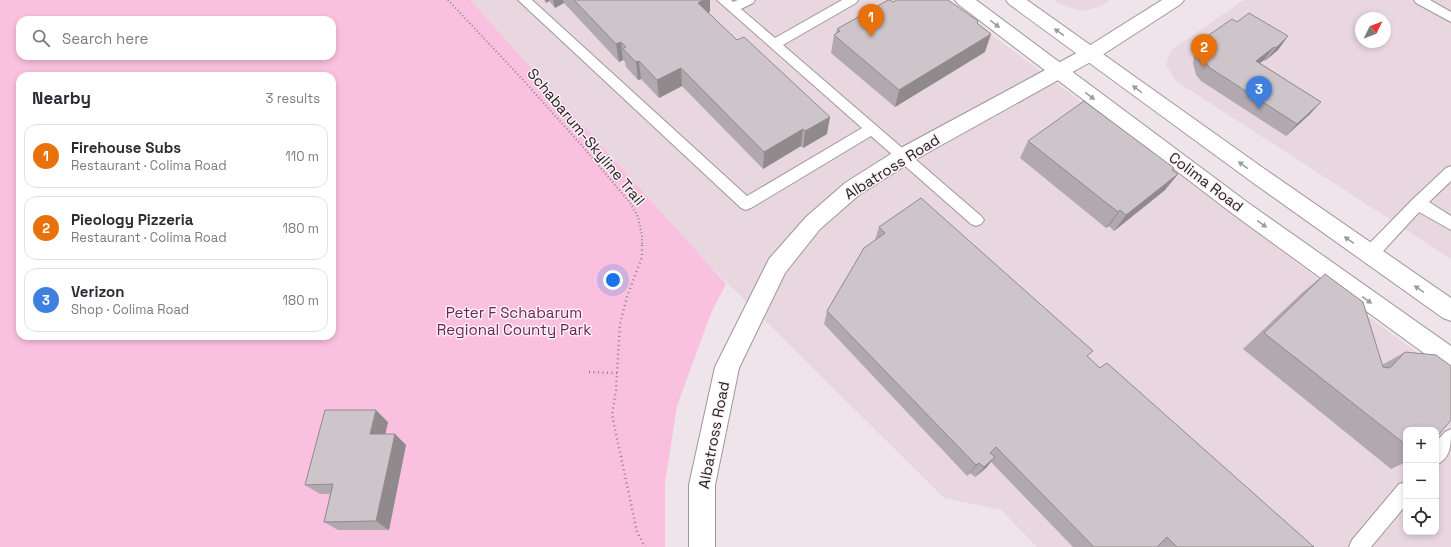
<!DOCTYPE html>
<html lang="en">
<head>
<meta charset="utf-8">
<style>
  :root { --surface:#fff; --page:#f7f7f7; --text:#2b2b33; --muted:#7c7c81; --line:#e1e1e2; --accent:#388181 }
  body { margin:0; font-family:"Space Grotesk",sans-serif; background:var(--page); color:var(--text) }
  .controls { position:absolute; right:12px; bottom:12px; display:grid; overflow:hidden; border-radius:8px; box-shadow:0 2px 6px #0003 }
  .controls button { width:36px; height:36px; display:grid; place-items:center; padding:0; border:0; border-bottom:1px solid var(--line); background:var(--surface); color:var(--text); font:20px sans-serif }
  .compass { position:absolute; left:1355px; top:12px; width:36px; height:36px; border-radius:50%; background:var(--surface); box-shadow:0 2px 6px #0003; rotate:47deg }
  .you { position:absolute; left:613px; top:280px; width:14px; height:14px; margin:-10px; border:3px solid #fff; border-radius:50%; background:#1a73e8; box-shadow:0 0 0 6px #1a73e833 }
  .badge { display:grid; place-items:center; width:26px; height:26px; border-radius:50%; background:var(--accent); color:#fff; font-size:13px; font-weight:700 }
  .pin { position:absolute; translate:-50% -33px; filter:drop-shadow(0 1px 2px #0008) }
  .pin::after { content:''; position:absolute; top:21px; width:14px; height:12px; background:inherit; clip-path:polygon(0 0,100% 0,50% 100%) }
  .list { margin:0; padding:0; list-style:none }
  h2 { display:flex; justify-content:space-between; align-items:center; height:52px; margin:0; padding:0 16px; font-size:17px }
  h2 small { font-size:13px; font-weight:400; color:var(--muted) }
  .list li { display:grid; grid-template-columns:26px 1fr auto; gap:12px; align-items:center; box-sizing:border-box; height:64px; margin:0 8px 8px; padding:0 8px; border:1px solid var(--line); border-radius:12px }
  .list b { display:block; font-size:15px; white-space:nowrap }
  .list p { margin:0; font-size:13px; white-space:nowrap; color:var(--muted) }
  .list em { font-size:13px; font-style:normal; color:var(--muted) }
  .icon { flex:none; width:22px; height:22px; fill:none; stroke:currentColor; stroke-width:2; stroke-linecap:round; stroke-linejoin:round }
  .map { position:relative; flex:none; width:1451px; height:547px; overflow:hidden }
  .search { position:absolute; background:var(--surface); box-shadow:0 2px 6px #0003; left:16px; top:16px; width:320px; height:44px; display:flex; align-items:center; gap:10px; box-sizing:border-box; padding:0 14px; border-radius:12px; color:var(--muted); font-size:15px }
  .panel { position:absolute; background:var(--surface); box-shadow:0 2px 6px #0003; left:16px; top:72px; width:320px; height:268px; border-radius:12px }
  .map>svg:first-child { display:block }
  .built { fill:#e9d7e0; fill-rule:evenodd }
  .green { fill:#f9c1df; fill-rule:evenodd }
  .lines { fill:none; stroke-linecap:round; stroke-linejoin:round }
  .service-casing { stroke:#9f969b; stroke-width:2 }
  .minor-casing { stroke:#9f969b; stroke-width:2 }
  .tertiary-casing { stroke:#9f969b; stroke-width:2 }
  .primary-casing { stroke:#9f969b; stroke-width:2 }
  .path-far1 { stroke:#8c8588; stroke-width:2; stroke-dasharray:1 2.5; stroke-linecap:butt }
  .path { stroke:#8c8588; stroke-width:2.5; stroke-dasharray:1 3.5; stroke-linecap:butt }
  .service { fill:#fff; fill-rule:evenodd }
  .minor { fill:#fff; fill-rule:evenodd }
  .tertiary { fill:#fff; fill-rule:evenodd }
  .primary { fill:#fff; fill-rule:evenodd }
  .wall { fill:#b1a9ae }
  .shaded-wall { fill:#908a8d }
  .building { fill:#cec5ca; stroke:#908a8d }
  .oneway { fill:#9d9c9c }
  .labels { text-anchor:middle; stroke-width:3; stroke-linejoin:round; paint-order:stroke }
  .street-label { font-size:15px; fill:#262224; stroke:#fbf2f6 }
  .park-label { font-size:15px; fill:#701f53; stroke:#fbf2f6 }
</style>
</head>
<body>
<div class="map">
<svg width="1451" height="547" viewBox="0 0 1451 547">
  <rect width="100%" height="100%" fill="#eee4e9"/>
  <path class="built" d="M464 0H945L1451 378V547H1037L1001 510 944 498 705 261 684 243ZM1406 430H1436V532H1406Z
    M1053 0H1110L1101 6 1084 11 1068 7Z
    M1244 0H1451V259L1176 81 1166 65 1171 50ZM1361 18H1385V42H1361Z"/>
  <path class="green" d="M0 0H470L726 284 711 313 677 406 665 483V547H0ZM20 20H332V56H20ZM20 76H332V336H20Z"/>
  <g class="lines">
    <g class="service-casing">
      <path id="service" d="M518 0H532L747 196 862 128 717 0H731L733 2 738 0H755L753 3 741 9 775 38 842 0H858L856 3 783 45 981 216 984 220 981 224 976 226 971 224 871 136 751 208 746 210 741 208Z
        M1414 0H1430L1451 12V22L1416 3Z
        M1451 166V181L1429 202 1451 216V230L1419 212 1375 260 1369 262 1363 260 1361 255 1363 250 1413 199 1446 168Z
        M1451 429C1451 446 1451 458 1436 465V442L1445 432Z
        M1406 482V505L1371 547H1349L1352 540 1399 484Z"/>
    </g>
    <g class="minor-casing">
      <path id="minor" d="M1090 47 1096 49 1099 54 1096 59 911 162 859 195 820 229 785 273 739 368 715 485V547H689V485L715 367 769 259 806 217 845 183 897 150 1084 49Z"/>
    </g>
    <g class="tertiary-casing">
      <path id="tertiary" d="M1162 0H1184L1181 4 1096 59 1090 61 1084 59 1081 54 1084 49Z"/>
    </g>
    <g class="primary-casing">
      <path id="primary" d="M955 0H976L1247 202 1451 346V370L1443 367 1233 214 958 4Z
        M1006 0H1027L1266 170 1451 298V321L1443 318 1252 182 1009 4Z"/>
    </g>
    <path class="path-far1" d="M448 0 524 81 584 148 631 204 638 217 642 236V246"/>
    <path class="path" d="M642 245V257L627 297 620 324 616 390 612 415 637 532 645 547
      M589 372 617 373"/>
    <use href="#service" class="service"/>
    <use href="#minor" class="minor"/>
    <use href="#tertiary" class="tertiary"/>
    <use href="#primary" class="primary"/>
  </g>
  <path class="wall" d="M544 0H710V12H709V13L827 134 803 148 801 146 763 169 682 86 659 98 641 79 638 80 626 67 625 62 623 60 619 62 564 3 555 8 549 1 546 3Z
    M893 2 977 23 985 52 895 107 831 53 834 35 836 33 837 29Z
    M1237 22 1288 36 1278 50 1265 61 1264 60 1260 63 1321 102 1309 115 1286 136 1201 81 1196 75 1193 63 1195 52 1203 39Z
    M1028 141 1174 168 1172 170 1178 174 1165 190 1114 231 1109 226 1106 228 1020 158Z
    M879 227 1087 357 1100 368 1314 547H1073L991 462 986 468 975 477 970 473 967 476 824 324 827 311 875 240Z
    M1325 274 1382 365 1405 352 1406 462 1391 469 1243 349 1303 292Z
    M388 422 385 434H395L406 445 389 530H338L324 522 330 494H320L305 485Z"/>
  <path class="shaded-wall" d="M546 0H549V1L546 3Z
    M553 0H563L564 3 555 8Z
    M703 0H710V12H709V16L698 3Z
    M991 34 985 52 895 107 899 90Z
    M1288 36 1278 50 1265 61 1276 48Z
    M621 42 623 60 619 62 616 44Z
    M1274 47 1264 60 1246 74 1256 61Z
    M639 61 641 79 638 80 636 62Z
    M681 68 682 86 659 98 657 80Z
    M1321 102 1309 115 1286 136 1297 124Z
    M830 117 827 134 803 148 805 131Z
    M803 129 801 146 763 169 764 152Z
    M1178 174 1165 190 1114 231 1126 215Z
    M1120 210 1109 226 1106 228 1118 212Z
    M376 410 388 422 383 445 370 434Z
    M395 434 406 445 389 530 376 521Z
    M995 457 986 468 975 477 984 467Z
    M979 463 970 473 967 476 976 465Z"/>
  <path class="building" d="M574 0H703L698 3 737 40 744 37 830 117 805 131 803 129 764 152 681 68 657 80 639 61 636 62 623 49 626 47 621 42 616 44Z
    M888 0H890L893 2 897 0H948L978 21 977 23 991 34 899 90 834 35 840 31 837 29Z
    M1249 13 1288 36 1276 48 1274 47 1256 61 1321 102 1297 124 1210 68 1205 62 1202 50 1203 39 1232 19 1237 22Z
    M1084 101 1174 168 1172 170 1178 174 1126 215 1120 210 1118 212 1028 141Z
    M921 198 1093 351 1087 356 1100 368 1107 363 1314 547H1177L1167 537 1157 547H1094L996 447 990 453 995 457 984 467 979 463 976 465 827 311 864 248 885 233 879 227Z
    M1325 274 1363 302 1383 367 1390 368 1405 352 1436 355 1451 366V420L1436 438V430H1406V445L1264 333Z
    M325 410H376L370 434H395L376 521 324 522 333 484 305 485Z"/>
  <defs><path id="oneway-solid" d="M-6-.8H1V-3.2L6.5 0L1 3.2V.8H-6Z"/></defs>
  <g class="oneway">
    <use href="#oneway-solid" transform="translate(995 24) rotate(37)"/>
    <use href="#oneway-solid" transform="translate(1059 32) rotate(-144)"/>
    <use href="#oneway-solid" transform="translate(1137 89) rotate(-144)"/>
    <use href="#oneway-solid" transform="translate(1090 96) rotate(37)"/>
    <use href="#oneway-solid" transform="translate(1243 165) rotate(-144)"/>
    <use href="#oneway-solid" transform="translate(1262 224) rotate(36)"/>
    <use href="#oneway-solid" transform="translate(1349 240) rotate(-145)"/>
    <use href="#oneway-solid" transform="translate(1419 289) rotate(-146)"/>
    <use href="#oneway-solid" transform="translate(1367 300) rotate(35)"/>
  </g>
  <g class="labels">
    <g class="street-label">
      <text transform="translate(586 137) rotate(50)" y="5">Schabarum-Skyline Trail</text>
      <text transform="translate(892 167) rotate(-32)" y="5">Albatross Road</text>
      <text transform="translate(1206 182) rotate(37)" y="5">Colima Road</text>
      <text transform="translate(714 435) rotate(-79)" y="5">Albatross Road</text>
    </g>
    <g class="park-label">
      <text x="514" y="318">Peter F Schabarum<tspan x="514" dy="17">Regional County Park</tspan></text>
    </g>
  </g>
</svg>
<div class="controls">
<button>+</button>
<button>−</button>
<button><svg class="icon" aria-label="locate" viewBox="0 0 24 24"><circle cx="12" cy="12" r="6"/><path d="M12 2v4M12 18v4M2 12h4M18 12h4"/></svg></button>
</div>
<svg class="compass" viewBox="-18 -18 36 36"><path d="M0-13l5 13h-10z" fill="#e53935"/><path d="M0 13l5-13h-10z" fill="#7c7c81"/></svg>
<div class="you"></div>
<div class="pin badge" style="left:871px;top:37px;background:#e8710a">1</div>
<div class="pin badge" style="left:1204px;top:67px;background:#e8710a">2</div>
<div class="pin badge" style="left:1259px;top:109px;background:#3f7fe0">3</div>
<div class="search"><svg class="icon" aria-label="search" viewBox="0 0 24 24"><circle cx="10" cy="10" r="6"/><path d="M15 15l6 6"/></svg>Search here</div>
<section class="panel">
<h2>Nearby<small>3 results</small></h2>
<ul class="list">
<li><span class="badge" style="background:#e8710a">1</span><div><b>Firehouse Subs</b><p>Restaurant · Colima Road</p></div><em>110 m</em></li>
<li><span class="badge" style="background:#e8710a">2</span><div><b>Pieology Pizzeria</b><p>Restaurant · Colima Road</p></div><em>180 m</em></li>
<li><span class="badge" style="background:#3f7fe0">3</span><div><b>Verizon</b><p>Shop · Colima Road</p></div><em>180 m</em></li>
</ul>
</section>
</div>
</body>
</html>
